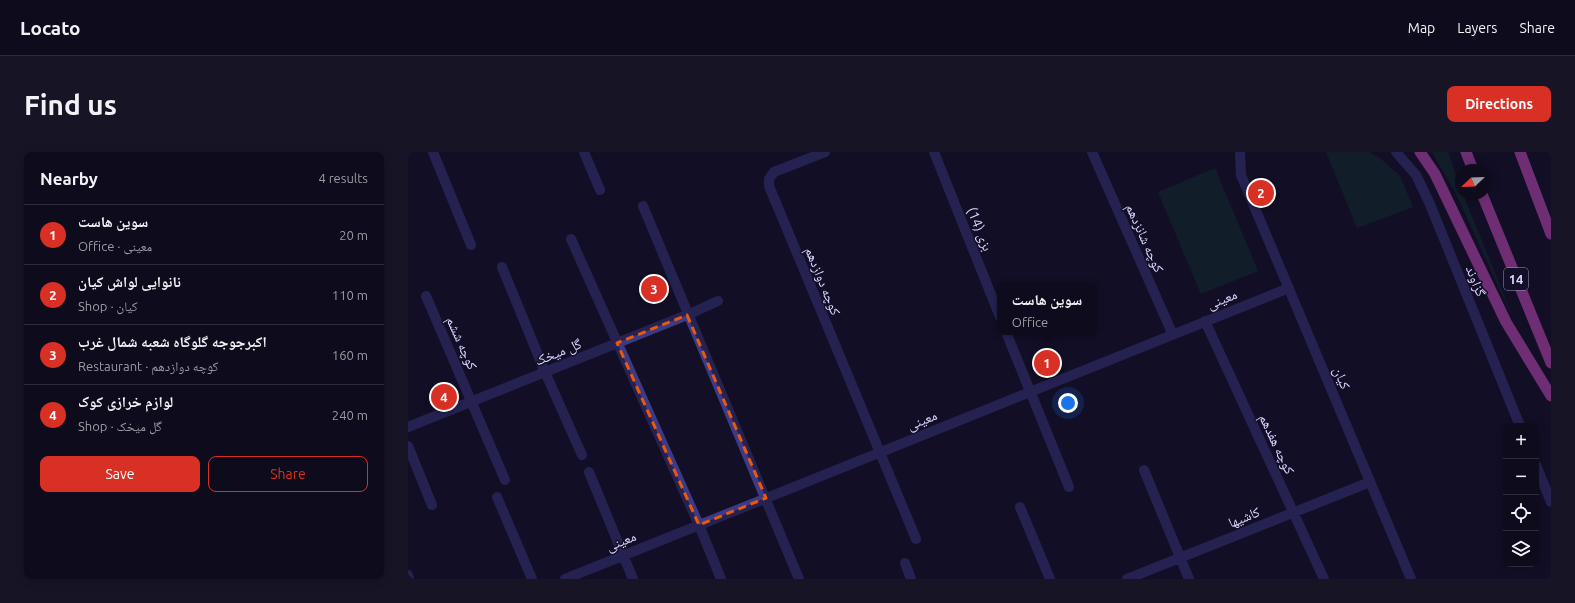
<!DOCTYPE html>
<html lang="en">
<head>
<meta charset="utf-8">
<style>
  :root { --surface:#0e0b1c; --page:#171425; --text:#f1f3f6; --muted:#9b9ba3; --line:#2e2b3b; --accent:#d93025 }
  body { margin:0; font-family:Ubuntu,"Noto Naskh Arabic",sans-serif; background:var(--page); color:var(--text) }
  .controls { position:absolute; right:12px; bottom:12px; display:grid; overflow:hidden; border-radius:8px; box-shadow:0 2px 10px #0003 }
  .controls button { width:36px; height:36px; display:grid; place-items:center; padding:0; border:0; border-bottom:1px solid var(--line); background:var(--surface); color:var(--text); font:20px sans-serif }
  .compass { position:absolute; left:1047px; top:12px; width:36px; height:36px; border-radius:50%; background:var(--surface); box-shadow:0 2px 10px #0003; rotate:247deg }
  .you { position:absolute; left:660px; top:251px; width:14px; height:14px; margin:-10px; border:3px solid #fff; border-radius:50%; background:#1a73e8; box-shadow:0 0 0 6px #1a73e833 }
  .badge { display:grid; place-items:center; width:26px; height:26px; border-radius:50%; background:var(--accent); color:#fff; font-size:13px; font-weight:700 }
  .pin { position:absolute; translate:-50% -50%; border:2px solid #fff; box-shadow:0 1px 4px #0006 }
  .popup { position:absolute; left:589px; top:131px; width:100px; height:52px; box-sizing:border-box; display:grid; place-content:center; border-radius:8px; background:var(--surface); filter:drop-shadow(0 1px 3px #0005); font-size:13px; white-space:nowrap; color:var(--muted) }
  .popup b { font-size:15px; color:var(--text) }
  .popup::after { content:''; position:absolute; left:50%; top:100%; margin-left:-8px; border:8px solid transparent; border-top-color:var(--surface) }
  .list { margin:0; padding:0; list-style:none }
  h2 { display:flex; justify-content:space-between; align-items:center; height:52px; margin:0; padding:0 16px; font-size:17px }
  h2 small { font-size:13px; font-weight:400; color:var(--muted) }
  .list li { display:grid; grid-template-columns:26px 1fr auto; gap:12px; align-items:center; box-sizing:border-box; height:60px; padding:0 16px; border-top:1px solid var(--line) }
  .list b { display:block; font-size:15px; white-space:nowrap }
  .list p { margin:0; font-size:13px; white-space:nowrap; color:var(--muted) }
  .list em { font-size:13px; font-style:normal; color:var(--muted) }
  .actions { display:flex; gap:8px; padding:12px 16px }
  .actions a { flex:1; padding:9px 0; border:1px solid var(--accent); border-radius:8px; text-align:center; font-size:14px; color:var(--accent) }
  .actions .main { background:var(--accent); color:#fff }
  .icon { flex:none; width:22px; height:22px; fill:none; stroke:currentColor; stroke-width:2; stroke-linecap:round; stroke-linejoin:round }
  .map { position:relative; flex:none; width:1143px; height:427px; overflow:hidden; border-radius:8px }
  header { display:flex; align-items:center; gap:24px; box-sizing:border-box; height:56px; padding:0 20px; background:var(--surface); border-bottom:1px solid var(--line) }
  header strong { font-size:19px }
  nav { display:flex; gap:22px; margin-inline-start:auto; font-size:14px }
  .intro { display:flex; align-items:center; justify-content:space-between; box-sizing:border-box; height:96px; padding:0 24px }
  h1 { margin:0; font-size:28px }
  .button { padding:10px 18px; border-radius:8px; background:var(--accent); color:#fff; font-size:14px; font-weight:700 }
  main { display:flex; gap:24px; padding:0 24px }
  aside { flex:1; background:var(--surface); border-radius:8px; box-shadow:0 2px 10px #0003 }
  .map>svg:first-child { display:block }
  .green { fill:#12302f }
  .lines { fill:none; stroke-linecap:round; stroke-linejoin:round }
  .minor { stroke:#3d3a85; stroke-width:10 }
  .trunk { stroke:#e055d1; stroke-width:11 }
  .marked { fill:none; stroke:#e8590c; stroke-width:3; stroke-dasharray:8 5; stroke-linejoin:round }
  .labels { text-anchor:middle; stroke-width:3; stroke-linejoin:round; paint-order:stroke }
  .shield { fill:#130f26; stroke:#9e99be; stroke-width:1 }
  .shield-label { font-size:13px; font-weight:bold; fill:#d9d4ff }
  .street-label { font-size:14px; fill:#d9d4ff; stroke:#130f26 }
</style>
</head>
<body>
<header>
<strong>Locato</strong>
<nav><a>Map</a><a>Layers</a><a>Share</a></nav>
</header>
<div class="intro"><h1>Find us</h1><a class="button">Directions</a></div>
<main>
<aside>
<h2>Nearby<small>4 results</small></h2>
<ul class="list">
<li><span class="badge">1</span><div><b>سوین هاست</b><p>Office · معینی</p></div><em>20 m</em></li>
<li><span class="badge">2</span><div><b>نانوایی لواش کیان</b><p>Shop · کیان</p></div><em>110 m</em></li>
<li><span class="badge">3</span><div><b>اکبرجوجه گلوگاه شعبه شمال غرب</b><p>Restaurant · کوچه دوازدهم</p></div><em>160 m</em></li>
<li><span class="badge">4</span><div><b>لوازم خرازی کوک</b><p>Shop · گل میخک</p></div><em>240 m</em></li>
</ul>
<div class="actions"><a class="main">Save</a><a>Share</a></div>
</aside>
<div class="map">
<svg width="1143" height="427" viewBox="0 0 1143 427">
  <rect width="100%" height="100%" fill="#130f26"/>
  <path class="green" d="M918 0H961L973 7 992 24 1005 55 949 76Z
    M1024 0H1040L1053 37V42H1055L1105 166 1048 42Z
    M807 16 850 119 793 142 750 40Z"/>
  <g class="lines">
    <path class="minor" d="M25 0 63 93
      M176 0 192 38
      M417 0 366 20 361 27V34L508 387
      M526 0 592 165
      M684 0 765 183
      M832 0 833 23 1003 427
      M988 0 1008 23 1021 50 1112 274
      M235 54 391 427
      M163 87 291 373 313 427
      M94 115 137 220 174 303
      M18 144 97 328
      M797 169 916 427
      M598 180 661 335
      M0 275 279 163 310 149
      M0 294 24 353
      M1128 313 1143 350
      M736 318 781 427
      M181 320 225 427
      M89 345 124 427
      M612 355 642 427
      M497 411 503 427
      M0 423 1 427
      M157 427 881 136
      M719 427 962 330"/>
    <path class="trunk" d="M1012 0 1027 22 1098 170 1143 244
      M1058 0 1065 18
      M1112 0 1143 82
      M1074 42 1143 211"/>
  </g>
  <path d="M0 0H1143V427H0ZM279 163 358 346 291 373 209 191Z" fill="#130f26" fill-opacity=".55" fill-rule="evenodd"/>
  <path class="marked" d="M279 163 358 346 291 373 209 191Z"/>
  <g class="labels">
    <rect class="shield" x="1096" y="116" width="24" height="22" rx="3"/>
    <g class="shield-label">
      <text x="1108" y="132">14</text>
    </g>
    <g class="street-label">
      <text transform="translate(572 77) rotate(68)" y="5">بزی (14)</text>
      <text transform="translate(737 86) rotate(66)" y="5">کوچه شانزدهم</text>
      <text transform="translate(415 129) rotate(68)" y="5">کوچه دوازدهم</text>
      <text transform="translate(1068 129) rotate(68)" y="5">گزاوند</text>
      <text transform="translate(814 147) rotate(-22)" y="5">معینی</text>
      <text transform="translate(54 191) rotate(66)" y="5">کوچه ششم</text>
      <text transform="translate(150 200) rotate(-22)" y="5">گل میخک</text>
      <text transform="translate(934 226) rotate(67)" y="5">کیان</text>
      <text transform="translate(514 268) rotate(-22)" y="5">معینی</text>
      <text transform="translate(869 292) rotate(65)" y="5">کوچه هفدهم</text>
      <text transform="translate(836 365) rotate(-22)" y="5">کاشیها</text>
      <text transform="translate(213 389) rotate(-22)" y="5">معینی</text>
    </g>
  </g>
</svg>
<div class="controls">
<button>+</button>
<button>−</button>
<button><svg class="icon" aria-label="locate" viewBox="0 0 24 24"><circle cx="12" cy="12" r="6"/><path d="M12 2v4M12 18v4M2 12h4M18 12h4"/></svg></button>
<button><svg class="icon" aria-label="layers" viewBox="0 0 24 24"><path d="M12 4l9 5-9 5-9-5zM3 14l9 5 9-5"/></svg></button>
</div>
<svg class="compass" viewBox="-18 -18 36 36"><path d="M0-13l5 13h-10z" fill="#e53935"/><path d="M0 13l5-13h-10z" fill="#9b9ba3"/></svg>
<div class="you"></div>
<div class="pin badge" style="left:639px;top:211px">1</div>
<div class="popup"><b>سوین هاست</b>Office</div>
<div class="pin badge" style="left:853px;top:41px">2</div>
<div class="pin badge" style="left:246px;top:137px">3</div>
<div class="pin badge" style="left:36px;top:245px">4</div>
</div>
</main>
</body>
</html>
